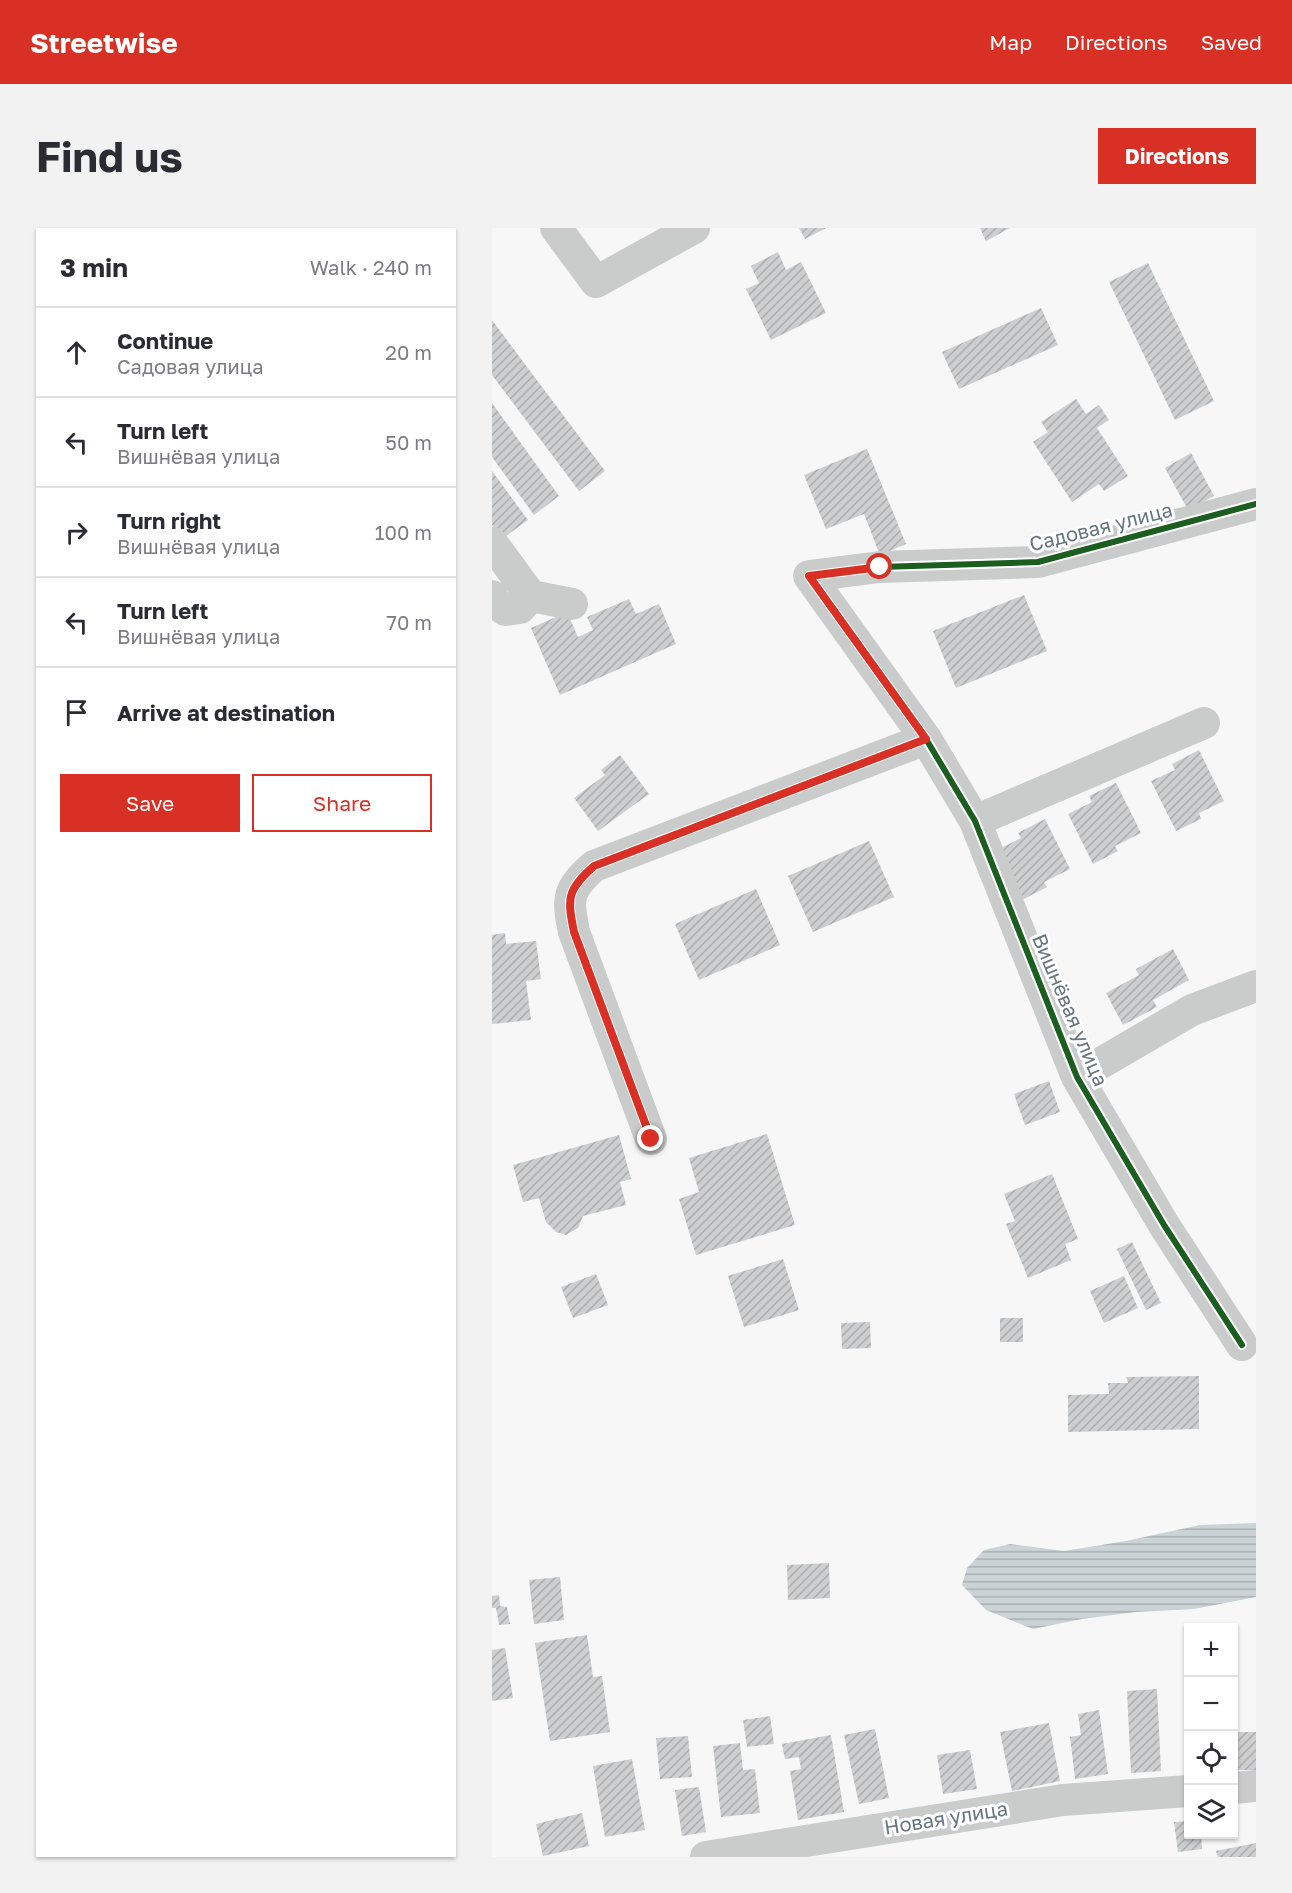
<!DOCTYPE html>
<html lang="en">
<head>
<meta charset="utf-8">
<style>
  :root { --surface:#fff; --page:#f2f2f3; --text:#2b2b33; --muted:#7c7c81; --line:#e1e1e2; --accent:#d93025 }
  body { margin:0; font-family:"Golos Text",sans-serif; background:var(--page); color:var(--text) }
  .controls { position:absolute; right:18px; bottom:18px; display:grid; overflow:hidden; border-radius:0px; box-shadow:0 2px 4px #0004 }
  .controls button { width:54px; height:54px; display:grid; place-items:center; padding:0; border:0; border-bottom:2px solid var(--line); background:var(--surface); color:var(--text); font:30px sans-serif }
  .stop { position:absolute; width:18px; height:18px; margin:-14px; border:4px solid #d93025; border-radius:50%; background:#fff }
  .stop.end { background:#d93025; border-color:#fff; box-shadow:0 2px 6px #0008 }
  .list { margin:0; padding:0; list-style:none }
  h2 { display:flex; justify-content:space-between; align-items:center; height:78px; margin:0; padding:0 24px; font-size:26px }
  h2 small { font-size:20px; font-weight:400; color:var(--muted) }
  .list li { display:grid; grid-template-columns:39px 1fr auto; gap:18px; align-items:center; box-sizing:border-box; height:90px; padding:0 24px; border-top:2px solid var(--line) }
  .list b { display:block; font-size:22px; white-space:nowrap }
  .list p { margin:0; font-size:20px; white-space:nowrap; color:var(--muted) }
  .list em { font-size:20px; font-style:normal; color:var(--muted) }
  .actions { display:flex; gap:12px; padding:18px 24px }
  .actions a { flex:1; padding:14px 0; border:2px solid var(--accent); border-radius:0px; text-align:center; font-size:21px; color:var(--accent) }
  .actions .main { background:var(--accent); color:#fff }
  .icon { flex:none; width:33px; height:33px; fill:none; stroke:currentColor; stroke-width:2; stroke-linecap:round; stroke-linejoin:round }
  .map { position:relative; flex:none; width:764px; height:1629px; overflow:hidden; border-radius:0px }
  header { display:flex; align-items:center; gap:36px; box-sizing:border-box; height:84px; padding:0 30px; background:var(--accent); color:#fff }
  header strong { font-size:28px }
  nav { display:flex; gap:33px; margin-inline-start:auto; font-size:21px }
  .intro { display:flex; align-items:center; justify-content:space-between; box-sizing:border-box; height:144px; padding:0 36px }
  h1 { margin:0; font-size:42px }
  .button { padding:15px 27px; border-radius:0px; background:var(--accent); color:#fff; font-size:21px; font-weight:700 }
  main { display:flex; gap:36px; padding:0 36px }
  aside { flex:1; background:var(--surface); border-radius:0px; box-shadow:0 2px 4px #0004 }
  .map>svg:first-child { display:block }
  .water { fill:url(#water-rules) }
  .building { fill:url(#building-hatch) }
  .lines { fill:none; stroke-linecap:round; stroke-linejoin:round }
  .minor { stroke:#cacccc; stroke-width:32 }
  .cycleway-casing { stroke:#fff; stroke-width:10 }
  .cycleway { stroke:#1b5e20; stroke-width:6 }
  .route { stroke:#d93025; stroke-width:8 }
  .labels { text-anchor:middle; stroke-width:6; stroke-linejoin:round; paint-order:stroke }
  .street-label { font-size:20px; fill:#66767e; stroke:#fff }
</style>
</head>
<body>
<header>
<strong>Streetwise</strong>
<nav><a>Map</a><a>Directions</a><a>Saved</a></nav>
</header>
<div class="intro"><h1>Find us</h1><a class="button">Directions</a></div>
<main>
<aside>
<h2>3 min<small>Walk · 240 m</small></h2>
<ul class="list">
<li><svg class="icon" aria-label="ahead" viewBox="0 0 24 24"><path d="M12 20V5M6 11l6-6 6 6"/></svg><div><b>Continue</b><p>Садовая улица</p></div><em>20 m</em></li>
<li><svg class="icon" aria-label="left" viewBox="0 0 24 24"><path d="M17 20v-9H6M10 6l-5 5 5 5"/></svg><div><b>Turn left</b><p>Вишнёвая улица</p></div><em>50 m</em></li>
<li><svg class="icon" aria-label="right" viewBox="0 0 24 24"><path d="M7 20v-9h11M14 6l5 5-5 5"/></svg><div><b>Turn right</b><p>Вишнёвая улица</p></div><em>100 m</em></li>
<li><svg class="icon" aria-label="left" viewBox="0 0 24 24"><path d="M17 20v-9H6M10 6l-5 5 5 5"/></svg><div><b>Turn left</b><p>Вишнёвая улица</p></div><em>70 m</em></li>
<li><svg class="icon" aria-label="arrive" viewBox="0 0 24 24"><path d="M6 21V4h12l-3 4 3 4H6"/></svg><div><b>Arrive at destination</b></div></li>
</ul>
<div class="actions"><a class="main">Save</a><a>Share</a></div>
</aside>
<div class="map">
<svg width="764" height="1629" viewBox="0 0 764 1629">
  <defs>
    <pattern id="water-rules" width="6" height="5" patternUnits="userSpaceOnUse" patternTransform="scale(1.5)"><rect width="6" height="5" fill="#cad3d5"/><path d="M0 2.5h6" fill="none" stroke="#a8b0b2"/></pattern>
    <pattern id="building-hatch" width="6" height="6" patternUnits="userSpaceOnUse" patternTransform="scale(1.5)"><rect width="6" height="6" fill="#cdcecf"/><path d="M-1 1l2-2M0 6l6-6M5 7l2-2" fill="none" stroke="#aaacad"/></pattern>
  </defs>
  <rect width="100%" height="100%" fill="#f7f7f7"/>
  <path class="water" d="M764 1295V1369L702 1381 644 1384 590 1391 541 1401 494 1382 470 1357 475 1340 492 1322 518 1316 572 1323 634 1313 708 1297Z"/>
  <path class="building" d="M307 0H334L313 11Z
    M488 0H518L494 13Z
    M286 24 294 42 309 34 334 85 279 112 254 61 267 55 259 38Z
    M656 35 722 173 683 192 617 54Z
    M549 80 566 117 467 161 450 124Z
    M0 92 113 243 87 263 0 147Z
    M584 171 594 186 607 177 617 192 605 200 636 248 612 263 607 256 580 274 541 214 556 204 549 194Z
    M0 175 67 268 42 287 0 229Z
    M375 221 414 316 388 327 372 286 334 301 312 247Z
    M699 225 722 268 696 282 673 240Z
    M0 243 36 292 10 311 0 297Z
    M532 367 555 423 464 460 441 403Z
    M137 371 144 386 167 376 184 416 68 467 39 400 75 384 86 409 101 402 95 389Z
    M707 522 732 573 707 585 709 591 684 603 659 553 683 542 680 536Z
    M128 527 157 566 106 603 82 570 113 547 109 542Z
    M624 555 649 605 623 618 626 623 601 636 576 586 600 574 597 568Z
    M553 591 578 641 552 654 555 659 530 672 505 622 529 610 526 605Z
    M377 613 402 669 321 704 296 648Z
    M264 661 288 717 207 752 183 696Z
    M13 705 14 716 44 713 49 751 34 753 39 792 0 796V707Z
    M681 721 697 752 661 772 665 779 631 797 614 765 647 747 644 741Z
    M557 853 568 884 533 897 522 866Z
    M275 906 303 997 204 1027 187 971 207 964 197 930Z
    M127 907 139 951 128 954 134 977 91 988 86 1000 74 1007 64 1004 54 994 47 970 31 974 21 937Z
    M560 946 586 1011 573 1016 579 1032 536 1050 514 996 523 993 512 966Z
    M640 1014 669 1075 654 1082 625 1021Z
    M291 1031 307 1082 252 1099 236 1048Z
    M104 1046 116 1077 81 1090 69 1059Z
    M632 1048 646 1080 612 1095 598 1063Z
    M508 1090H531V1114H508Z
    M378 1094 379 1120 350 1121 349 1095Z
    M707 1148V1201L576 1204V1167L617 1166 616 1155H636L634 1149Z
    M337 1335 338 1370 296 1372 295 1337Z
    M68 1349 72 1392 42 1396 37 1352Z
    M7 1367 8 1378 15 1379 18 1396 7 1397 4 1380H0V1368Z
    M95 1407 101 1449 110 1448 118 1504 58 1513 43 1415Z
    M13 1420 21 1470 0 1473V1422Z
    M665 1461 669 1543 639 1545 635 1463Z
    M607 1482 616 1546 583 1551 578 1509 589 1507 586 1486Z
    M278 1488 282 1516 255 1519 251 1492Z
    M557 1495 568 1553 520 1563 508 1504Z
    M383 1501 397 1570 367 1576 352 1507Z
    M742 1504H764V1542H742Z
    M339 1507 352 1584 306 1592 298 1543 309 1541 307 1529 293 1531 290 1516Z
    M196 1508 200 1549 168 1551 164 1510Z
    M248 1515 251 1542 263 1541 268 1585 229 1589 221 1518Z
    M478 1522 485 1561 451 1566 445 1527Z
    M140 1531 153 1602 113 1609 101 1538Z
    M207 1559 214 1604 190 1608 183 1562Z
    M90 1585 97 1618 51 1628 44 1596Z
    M696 1593V1606H709L710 1621 686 1624 682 1594Z
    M764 1615V1629H726L724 1623Z"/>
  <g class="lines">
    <path class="minor" d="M64 0 104 54 202 0
      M0 315 39 368 80 376
      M0 368 1 373 13 382 28 380 39 368
      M483 593 712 495
      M585 849 700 782 764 758
      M159 911 82 704C75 670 75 662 102 638L434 511
      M750 1117 672 997 585 849 483 593 434 511 317 348 388 339 546 334 764 276
      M742 1560 764 1558
      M214 1629 571 1572 696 1563"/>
    <g class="cycleway-casing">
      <path id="cycleway" d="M159 911 82 704C75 670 75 662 102 638L434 511
        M750 1117 672 997 585 849 483 593 434 511 317 348 388 339 546 334 764 276"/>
    </g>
    <use href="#cycleway" class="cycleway"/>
  </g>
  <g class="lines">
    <path class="route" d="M159 911 82 704C75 670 75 662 102 638L434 511 317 348 388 339"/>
  </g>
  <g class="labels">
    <g class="street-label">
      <text transform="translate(609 299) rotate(-14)" y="7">Садовая улица</text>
      <text transform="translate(578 782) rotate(67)" y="7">Вишнёвая улица</text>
      <text transform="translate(454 1590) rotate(-9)" y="7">Новая улица</text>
    </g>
  </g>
</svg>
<div class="controls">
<button>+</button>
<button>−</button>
<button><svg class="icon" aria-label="locate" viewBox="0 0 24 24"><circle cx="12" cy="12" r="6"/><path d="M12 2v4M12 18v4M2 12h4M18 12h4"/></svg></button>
<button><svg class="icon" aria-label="layers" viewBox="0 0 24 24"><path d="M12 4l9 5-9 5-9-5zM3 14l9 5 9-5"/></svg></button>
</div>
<div class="stop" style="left:388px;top:339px"></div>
<div class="stop end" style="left:159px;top:911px"></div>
</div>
</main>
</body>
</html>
